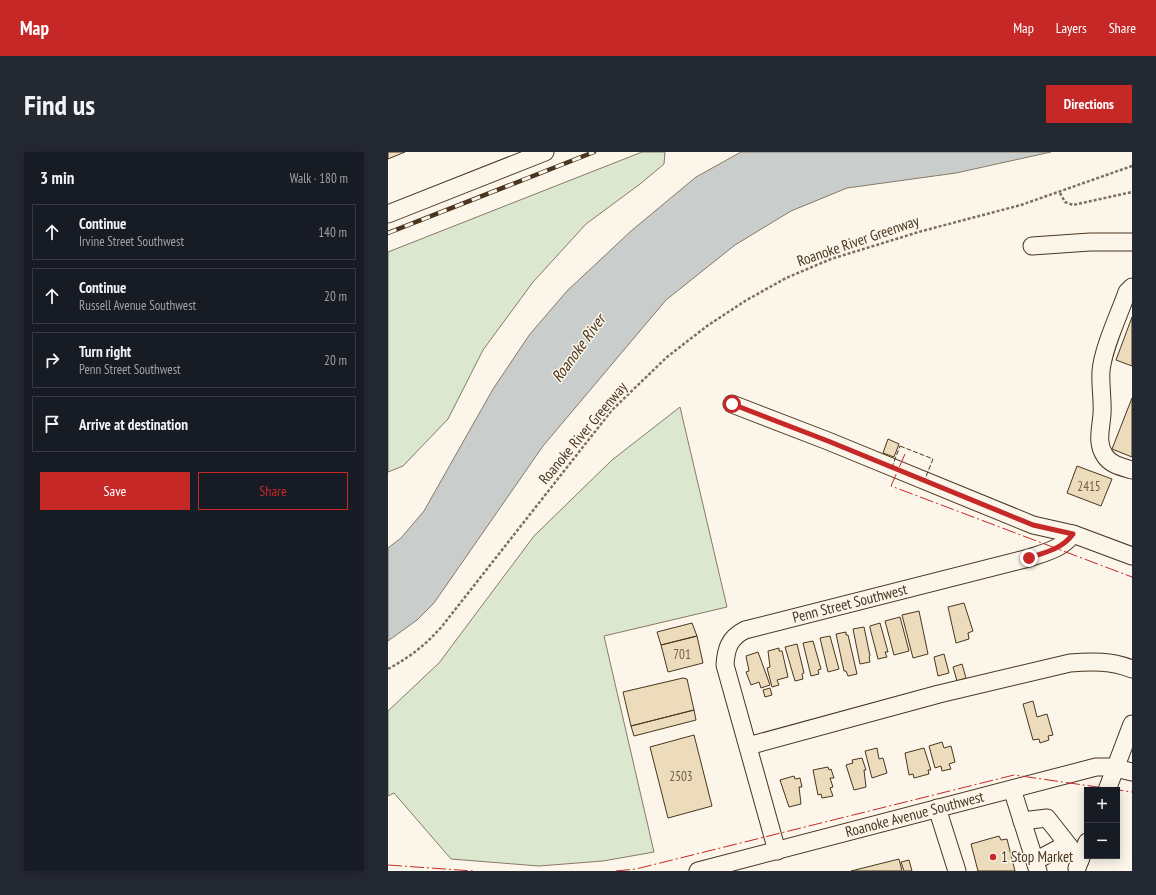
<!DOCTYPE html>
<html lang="en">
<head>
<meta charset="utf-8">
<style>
  :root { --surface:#171b24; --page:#242831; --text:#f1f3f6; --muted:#9ea1a6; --line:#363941; --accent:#c62828 }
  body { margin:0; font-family:"PT Sans Narrow",sans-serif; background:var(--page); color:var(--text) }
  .controls { position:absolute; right:12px; bottom:12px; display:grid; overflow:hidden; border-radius:0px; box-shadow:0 2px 10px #0003 }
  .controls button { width:36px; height:36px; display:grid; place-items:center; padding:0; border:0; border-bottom:1px solid var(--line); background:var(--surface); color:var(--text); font:20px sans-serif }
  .stop { position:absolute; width:12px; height:12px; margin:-9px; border:3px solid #c62828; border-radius:50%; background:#fff }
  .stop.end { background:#c62828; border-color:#fff; box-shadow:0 1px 4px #0008 }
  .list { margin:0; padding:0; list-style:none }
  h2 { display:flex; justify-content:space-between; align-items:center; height:52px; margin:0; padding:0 16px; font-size:17px }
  h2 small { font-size:13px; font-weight:400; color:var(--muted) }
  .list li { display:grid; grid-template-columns:26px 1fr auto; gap:12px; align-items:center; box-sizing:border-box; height:56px; margin:0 8px 8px; padding:0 8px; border:1px solid var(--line); border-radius:0px }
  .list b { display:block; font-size:15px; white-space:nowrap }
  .list p { margin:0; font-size:13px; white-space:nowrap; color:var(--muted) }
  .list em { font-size:13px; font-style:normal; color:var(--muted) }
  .actions { display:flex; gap:8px; padding:12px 16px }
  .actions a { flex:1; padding:9px 0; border:1px solid var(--accent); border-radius:0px; text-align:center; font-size:14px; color:var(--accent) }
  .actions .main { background:var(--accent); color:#fff }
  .icon { flex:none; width:22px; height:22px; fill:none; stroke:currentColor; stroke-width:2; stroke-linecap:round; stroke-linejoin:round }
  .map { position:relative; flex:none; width:744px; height:719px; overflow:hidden; border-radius:0px }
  header { display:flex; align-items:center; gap:24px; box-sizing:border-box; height:56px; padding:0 20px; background:var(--accent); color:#fff }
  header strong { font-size:19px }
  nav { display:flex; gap:22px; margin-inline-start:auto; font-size:14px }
  .intro { display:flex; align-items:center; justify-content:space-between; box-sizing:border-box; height:96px; padding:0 24px }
  h1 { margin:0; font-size:28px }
  .button { padding:10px 18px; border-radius:0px; background:var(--accent); color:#fff; font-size:14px; font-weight:700 }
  main { display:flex; gap:24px; padding:0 24px }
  aside { flex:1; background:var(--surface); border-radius:0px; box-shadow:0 2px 10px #0003 }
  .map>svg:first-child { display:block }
  .green { fill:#dce7d0; stroke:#887966 }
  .water { fill:#c9cecd; stroke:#887966 }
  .building { fill:#ecdcbc; stroke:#4a3520 }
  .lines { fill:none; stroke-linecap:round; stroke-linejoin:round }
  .minor-casing { stroke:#4a3520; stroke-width:19 }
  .path { stroke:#7f6f5c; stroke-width:2.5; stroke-dasharray:3 2; stroke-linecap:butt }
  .minor { stroke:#fbf6e9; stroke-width:17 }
  .rail-casing { stroke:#4a3520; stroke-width:4.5 }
  .rail { stroke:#fbf6e9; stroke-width:3; stroke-dasharray:9; stroke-linecap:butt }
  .fence { stroke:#4a3520; stroke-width:1; stroke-dasharray:5 2; stroke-linecap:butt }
  .power { stroke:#c62828; stroke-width:1; stroke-dasharray:14 3 2 3; stroke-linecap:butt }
  .route { stroke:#c62828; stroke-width:5 }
  .poi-dot { fill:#c62828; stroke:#fbf6e9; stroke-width:1.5 }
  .labels { text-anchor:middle; stroke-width:3; stroke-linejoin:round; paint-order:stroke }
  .number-label { font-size:13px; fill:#725f47 }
  .street-label { font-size:15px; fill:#4a3520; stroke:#fbf6e9 }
  .poi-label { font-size:15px; fill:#4a3520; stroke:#fbf6e9; text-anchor:start }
  .water-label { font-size:16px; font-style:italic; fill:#4a3520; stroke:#fbf6e9 }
</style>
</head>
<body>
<header>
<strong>Map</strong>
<nav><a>Map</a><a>Layers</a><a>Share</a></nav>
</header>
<div class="intro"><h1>Find us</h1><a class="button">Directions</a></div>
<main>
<aside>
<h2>3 min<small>Walk · 180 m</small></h2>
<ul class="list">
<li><svg class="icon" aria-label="ahead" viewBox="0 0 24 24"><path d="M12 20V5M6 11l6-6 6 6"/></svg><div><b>Continue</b><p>Irvine Street Southwest</p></div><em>140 m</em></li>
<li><svg class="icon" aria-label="ahead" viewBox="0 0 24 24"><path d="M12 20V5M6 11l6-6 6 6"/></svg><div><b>Continue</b><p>Russell Avenue Southwest</p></div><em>20 m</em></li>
<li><svg class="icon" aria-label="right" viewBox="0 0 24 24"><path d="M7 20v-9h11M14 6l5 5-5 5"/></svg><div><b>Turn right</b><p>Penn Street Southwest</p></div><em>20 m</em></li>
<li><svg class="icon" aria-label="arrive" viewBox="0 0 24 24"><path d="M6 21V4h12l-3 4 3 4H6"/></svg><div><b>Arrive at destination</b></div></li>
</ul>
<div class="actions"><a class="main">Save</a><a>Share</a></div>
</aside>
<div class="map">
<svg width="744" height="719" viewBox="0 0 744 719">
  <rect width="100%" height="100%" fill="#fbf6e9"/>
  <path class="green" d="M254 0H277L276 12 252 32 198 72 145 130 95 198 60 267 15 314 0 320V100Z
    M292 255 339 455 216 484 266 700 215 709 151 714 63 707 6 641 0 644V559L51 511 146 384 224 308Z"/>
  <path class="water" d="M353 0H663L568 21 459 36 403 59 347 93 278 148 155 294 46 451 29 468 0 489V396L13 386 36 359 105 237 142 182 179 139 243 79 308 25Z"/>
  <path class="building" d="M0 0H17L0 7Z
    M744 165V214L728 208Z
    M744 246V305L724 297Z
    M500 287 511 292 506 305 495 301Z
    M689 314 724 327 713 354 679 341Z
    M576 451 585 479 580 481 581 487 568 491 560 455Z
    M531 459 540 502 525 506 514 463Z
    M512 465 521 499 506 503 497 469Z
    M304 471 309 484 273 493 269 480Z
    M492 471 500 500H497L499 505 490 507 482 476V474Z
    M476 475 482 504 481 505 482 510 472 512 465 477Z
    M458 480V483H460L469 522 460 524 458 519H456L448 482Z
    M309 484 315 511 280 520 273 493Z
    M442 484 451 517 440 520 432 486Z
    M425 489 433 517 430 518 431 522 423 524 415 491Z
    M409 492 416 521 414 522 415 527 407 529 397 495Z
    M391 496V499H394L400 525 389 528 391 533 384 535 379 516 382 515 380 499Z
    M370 500 382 533 373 536 371 530 363 533 358 520 361 519 358 504Z
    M556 502 561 521 550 524 546 505Z
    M574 512 578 526 569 529 565 515Z
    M295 526 299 527 306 558 243 574 235 540Z
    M382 536 384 543 377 545 375 538Z
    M645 549 649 565 659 562 665 583 660 584 661 588 652 591 651 587 645 588 635 552Z
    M306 558 308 568 246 584 243 574Z
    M306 583 324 654 280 666 262 595Z
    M554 590 556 596 563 594 567 610 561 612 563 617 554 619 553 614 547 616 541 594Z
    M489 596 491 607 495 606 499 621 484 626 477 599Z
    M536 596 543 618H540L541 622 526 626 525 622 521 623 517 601Z
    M474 606 478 618H476L478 635 466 638 458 613 465 611 464 608Z
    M440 615 441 618 443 617 446 626H442L445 635 442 636 445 644 434 646 433 642 430 643 425 618Z
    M406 624 407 627 412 626 414 635H411L413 652 401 655 392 628Z
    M611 684 613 688 619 687 627 719H590L583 692Z
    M511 707 514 719H463Z
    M521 708 524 719H516L513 710Z"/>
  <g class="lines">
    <g class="minor-casing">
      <g id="minor">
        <path d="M0 62 157 0"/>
        <path d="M644 94 702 90H744"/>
        <path d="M744 135 739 140C731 163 715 196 713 219 712 233 715 248 714 262 713 277 708 291 717 304 723 313 734 315 744 318"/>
        <path d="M344 252 440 289 645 373 685 382 744 404"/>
        <path d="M360 594 551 542 682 511C704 509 724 509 744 517"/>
        <path d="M624 637 650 719"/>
        <path d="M719 638 744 572"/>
        <path d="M549 656 569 719"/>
        <path d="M634 669 659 666 692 708"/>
        <path id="s1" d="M389 699 337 513C338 497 341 486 357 478L641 406C658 400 674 397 685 382"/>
        <path d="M647 709 679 692"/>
        <path d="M689 716 699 690"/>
        <path id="s2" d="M310 719 708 615H723L744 620"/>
      </g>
    </g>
    <path class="path" d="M672 41 677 50 685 53 744 40
      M0 517C22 505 39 492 55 473L224 258 279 205 319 174 357 149 398 126 443 107 534 79 633 53 744 14"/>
    <use href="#minor" class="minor"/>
    <g class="rail-casing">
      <path id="rail" d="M0 81 206 0"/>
    </g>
    <use href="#rail" class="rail"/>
    <path class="fence" d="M512 294 545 307 537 327 504 315Z"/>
    <path class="power" d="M517 302 503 334 744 425
      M0 713 85 719
      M228 719 248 717 626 623 744 640"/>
  </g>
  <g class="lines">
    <path class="route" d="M344 252 440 289 645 373 685 382C674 397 658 400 641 406"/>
  </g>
  <circle class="poi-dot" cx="605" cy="705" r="4"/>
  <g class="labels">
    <g class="number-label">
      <text x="701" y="339">2415</text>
      <text x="294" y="507">701</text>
      <text x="293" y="629">2503</text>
    </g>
    <g class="street-label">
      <text transform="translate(470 89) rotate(-19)" y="5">Roanoke River Greenway</text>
      <text transform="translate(195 281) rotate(-50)" y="5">Roanoke River Greenway</text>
      <text dy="5" stroke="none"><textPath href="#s1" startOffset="344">Penn Street Southwest</textPath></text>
      <text dy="5" stroke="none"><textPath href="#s2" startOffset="224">Roanoke Avenue Southwest</textPath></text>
    </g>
    <g class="poi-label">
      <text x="613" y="710">1 Stop Market</text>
    </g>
    <g class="water-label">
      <text transform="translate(190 196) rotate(-54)" y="6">Roanoke River</text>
    </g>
  </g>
</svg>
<div class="controls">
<button>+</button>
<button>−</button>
</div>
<div class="stop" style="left:344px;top:252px"></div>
<div class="stop end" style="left:641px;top:406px"></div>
</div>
</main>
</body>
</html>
